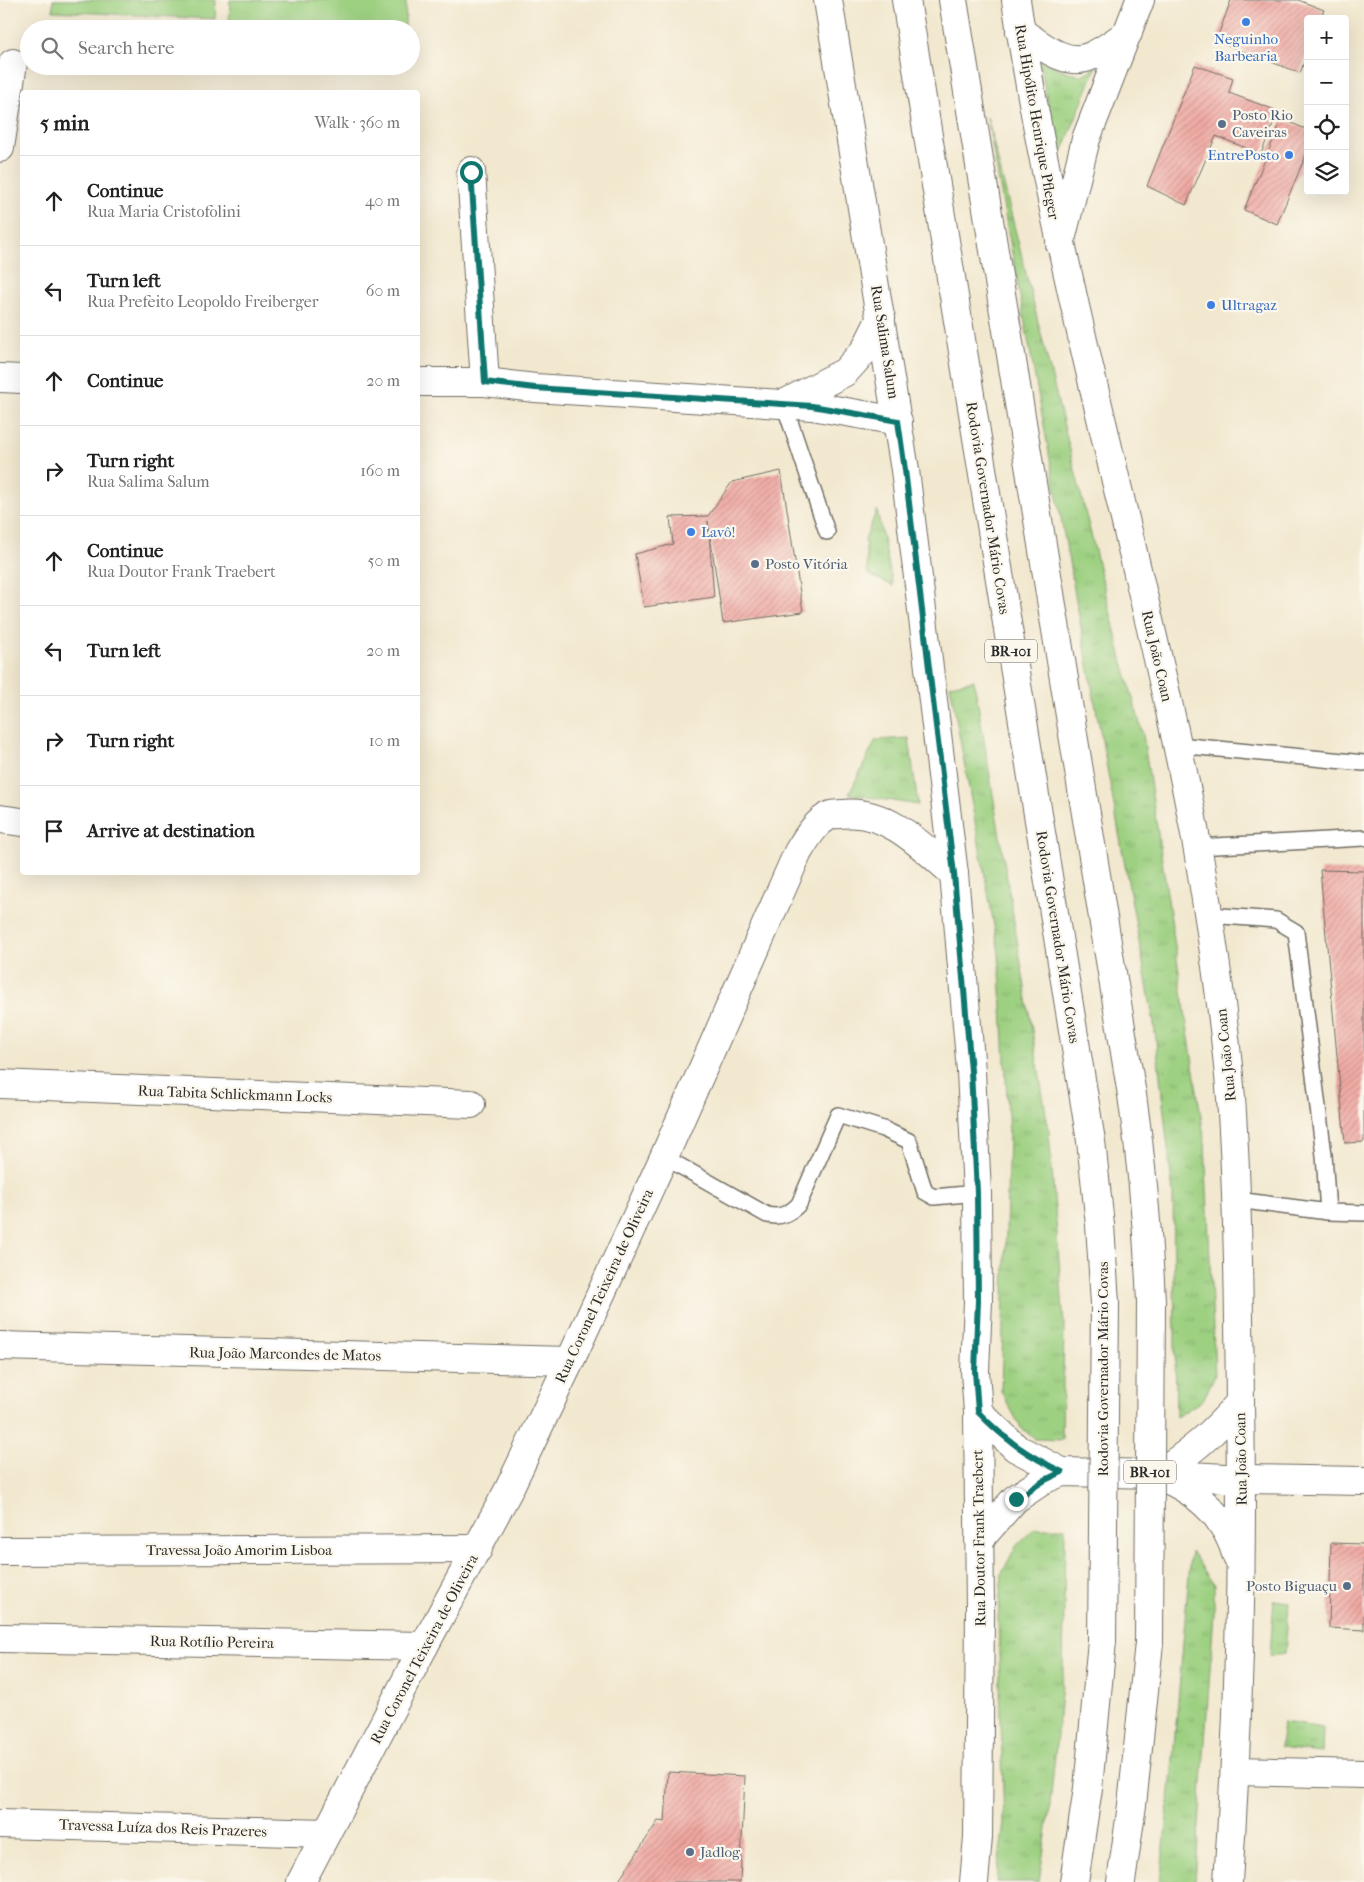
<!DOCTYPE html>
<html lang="en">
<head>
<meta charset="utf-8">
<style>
  :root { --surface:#fff; --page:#f6f6f6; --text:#222; --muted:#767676; --line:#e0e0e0 }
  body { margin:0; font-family:"IM FELL French Canon",serif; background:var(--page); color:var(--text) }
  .controls { position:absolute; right:15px; top:15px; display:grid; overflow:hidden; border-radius:5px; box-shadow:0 5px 20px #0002 }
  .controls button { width:45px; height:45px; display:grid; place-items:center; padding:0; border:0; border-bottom:1px solid var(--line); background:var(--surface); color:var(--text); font:25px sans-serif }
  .stop { position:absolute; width:15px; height:15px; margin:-11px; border:4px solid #0f766e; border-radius:50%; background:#fff }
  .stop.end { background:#0f766e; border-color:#fff; box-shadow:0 1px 5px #0008 }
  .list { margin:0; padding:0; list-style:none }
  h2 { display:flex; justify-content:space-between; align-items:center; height:65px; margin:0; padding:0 20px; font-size:21px }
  h2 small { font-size:16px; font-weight:400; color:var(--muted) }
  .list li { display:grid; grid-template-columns:32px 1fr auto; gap:15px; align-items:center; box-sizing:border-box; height:90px; padding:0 20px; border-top:1px solid var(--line) }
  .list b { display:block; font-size:19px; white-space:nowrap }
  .list p { margin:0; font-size:16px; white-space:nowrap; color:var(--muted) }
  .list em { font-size:16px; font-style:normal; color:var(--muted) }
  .icon { flex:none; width:28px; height:28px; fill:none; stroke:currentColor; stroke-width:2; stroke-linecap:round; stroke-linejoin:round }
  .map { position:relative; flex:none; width:1364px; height:1882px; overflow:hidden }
  .search { position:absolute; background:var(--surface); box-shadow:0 5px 20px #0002; left:20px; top:20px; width:400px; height:55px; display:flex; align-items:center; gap:12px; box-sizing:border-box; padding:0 18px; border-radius:28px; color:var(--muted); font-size:19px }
  .panel { position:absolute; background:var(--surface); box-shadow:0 5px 20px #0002; left:20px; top:90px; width:400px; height:785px; border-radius:5px }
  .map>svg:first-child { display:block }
  .grass { fill:url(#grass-tufts); stroke:#647e56 }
  .pitch { fill:#9dd081; stroke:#647e56 }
  .building { fill:url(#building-hatch) }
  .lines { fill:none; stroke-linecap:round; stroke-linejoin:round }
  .service-casing { stroke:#716d64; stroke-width:18 }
  .minor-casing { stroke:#716d64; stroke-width:30 }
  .tertiary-casing { stroke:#716d64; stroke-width:30 }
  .secondary-casing { stroke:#716d64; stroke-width:30 }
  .primary-casing { stroke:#716d64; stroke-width:30 }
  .motorway-casing { stroke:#716d64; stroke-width:30 }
  .service { stroke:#fff; stroke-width:15 }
  .minor { stroke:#fff; stroke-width:28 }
  .tertiary { stroke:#fff; stroke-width:28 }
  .secondary { stroke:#fff; stroke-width:28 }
  .primary { stroke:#fff; stroke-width:28 }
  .motorway { stroke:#fff; stroke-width:28 }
  .motorway-bridge-casing { stroke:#716d64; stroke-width:30; stroke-linecap:butt }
  .motorway-bridge { stroke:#fff; stroke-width:28 }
  .route { stroke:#0f766e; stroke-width:6 }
  .shop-dot { fill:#3f7fe0; stroke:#fbf7ec; stroke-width:2 }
  .service-dot { fill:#5c6f8a; stroke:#fbf7ec; stroke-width:2 }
  .labels { text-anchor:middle; stroke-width:4.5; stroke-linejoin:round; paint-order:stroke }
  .shield { fill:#fbf7ec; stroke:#696865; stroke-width:1 }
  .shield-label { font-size:14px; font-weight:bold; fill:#2b2b2b }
  .shop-label { font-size:15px; fill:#366cbe; stroke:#fbf7ec; text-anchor:start }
  .service-label { font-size:15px; fill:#4e5e75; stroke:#fbf7ec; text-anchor:start }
  .street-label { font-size:15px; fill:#2b2b2b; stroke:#fbf7ec }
</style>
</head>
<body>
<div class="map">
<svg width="1364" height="1882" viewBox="0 0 1364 1882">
  <defs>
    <pattern id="grass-tufts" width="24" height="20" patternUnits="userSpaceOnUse" patternTransform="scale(1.25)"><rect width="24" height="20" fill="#9dd081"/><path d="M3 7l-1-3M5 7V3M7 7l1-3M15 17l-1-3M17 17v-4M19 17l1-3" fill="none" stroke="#87b370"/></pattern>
    <pattern id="building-hatch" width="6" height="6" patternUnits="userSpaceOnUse" patternTransform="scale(1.25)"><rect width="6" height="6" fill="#f0a7a1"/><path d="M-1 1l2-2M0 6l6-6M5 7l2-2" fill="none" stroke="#c38883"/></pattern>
  </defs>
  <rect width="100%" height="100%" fill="#fbf7ec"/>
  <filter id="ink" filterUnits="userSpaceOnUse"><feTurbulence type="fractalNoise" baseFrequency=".02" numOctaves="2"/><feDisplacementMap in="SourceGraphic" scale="10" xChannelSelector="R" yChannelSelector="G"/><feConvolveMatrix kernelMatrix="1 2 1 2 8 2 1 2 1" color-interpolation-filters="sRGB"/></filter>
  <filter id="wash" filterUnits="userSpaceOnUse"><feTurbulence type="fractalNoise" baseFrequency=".0096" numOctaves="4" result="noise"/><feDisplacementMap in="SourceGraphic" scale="20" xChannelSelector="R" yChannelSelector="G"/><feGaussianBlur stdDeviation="1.12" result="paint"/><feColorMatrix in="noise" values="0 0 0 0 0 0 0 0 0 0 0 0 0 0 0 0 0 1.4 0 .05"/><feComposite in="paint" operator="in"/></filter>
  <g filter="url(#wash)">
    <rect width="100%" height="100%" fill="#f2e8cf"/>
    <path class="grass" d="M1039 59 1057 68 1080 76 1096 67 1059 160Z
      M987 117 1121 655 1143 735 1205 1143 1215 1375 1203 1400 1176 1417 1173 1194 1154 1023Z
      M877 510 893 586 868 574 865 539Z
      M974 680 1049 1132 1064 1324 1062 1440 1035 1439 1021 1428 1001 1391 1009 1134 999 953 950 685Z
      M909 738 918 805 849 794 876 740Z
      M1035 1528H1065L1063 1675 1049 1815 1039 1882H996L1004 1823 998 1617 1002 1573 1016 1546Z
      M1191 1551 1214 1585V1613L1195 1882H1160L1171 1781Z
      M1274 1600 1289 1602 1285 1654 1270 1656Z
      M1283 1722 1323 1728 1322 1753 1280 1748Z"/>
    <path class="pitch" d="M53 0H216L215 19 53 11Z
      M230 0H406L405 29H229Z"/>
    <g id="blocks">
      <path class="building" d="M1231 0H1298L1324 10 1320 19H1308V52L1300 73 1216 41Z
        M1195 65 1233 78 1229 93 1278 111 1261 154 1216 136 1186 205 1147 186Z
        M1282 119 1308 130V150L1277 224 1244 210Z
        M781 471 803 612 723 623 708 521 714 597 644 607 635 554 673 544 670 517 708 516 732 482Z
        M1320 870 1364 871V1142L1345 1143Z
        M1331 1543 1364 1544V1630L1329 1628Z
        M668 1772 745 1776 740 1882H618L658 1821 665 1822Z"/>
    </g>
  </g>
  <g filter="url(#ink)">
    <use href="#blocks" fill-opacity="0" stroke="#716d64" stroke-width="1"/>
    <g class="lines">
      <g class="service-casing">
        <path id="service" d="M784 404 827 532
          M1178 745 1364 763
          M1197 847 1364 838
          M1209 915 1276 920 1296 932 1324 1155 1328 1212 1237 1200
          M664 1157 767 1215C781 1218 789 1214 799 1204L838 1115 883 1129 909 1141 925 1192 934 1197 977 1193
          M1328 1212 1364 1213"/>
      </g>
      <g class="minor-casing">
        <path id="minor" d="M0 148 13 63
          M471 171 485 382
          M0 819 22 822
          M0 1084 471 1104
          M0 1346 570 1361
          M0 1551 478 1549
          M0 1638 424 1646
          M0 1824 326 1833"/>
      </g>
      <g class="tertiary-casing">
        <path id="tertiary" d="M0 378 22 379
          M418 382H485L535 388 812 406 898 421
          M784 404 845 372 865 350 881 318
          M1242 1479 1364 1481
          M1236 1771 1364 1774
          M301 1882 424 1646 508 1491 570 1361 664 1157 798 852C806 839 816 821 831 815 834 814 839 814 842 814 886 808 923 847 954 874"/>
      </g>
      <g class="secondary-casing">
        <path id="secondary" d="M1020 31C1040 44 1066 68 1091 56 1104 51 1116 41 1128 33
          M1060 244 1086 139 1140 0"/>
      </g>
      <g class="primary-casing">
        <path id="primary" d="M828 0 905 470 954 874 971 1071 977 1193 978 1301 975 1371 978 1412 980 1611 978 1837 974 1882
          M1016 0C1044 189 1091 375 1135 561 1158 658 1181 754 1198 851 1212 933 1224 1015 1231 1098 1238 1200 1239 1302 1240 1404 1243 1564 1239 1723 1228 1882
          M978 1412 1016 1448 1062 1472
          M1156 1474C1189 1455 1216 1431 1240 1402
          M1164 1478C1199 1493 1227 1519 1237 1557
          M979 1540 1015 1499 1045 1479 1062 1472 1156 1474 1242 1479"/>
      </g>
      <g class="motorway-casing">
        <path id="motorway" d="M906 0 1091 1141 1100 1225 1105 1303
          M953 0 1132 1095C1142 1164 1148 1232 1151 1302
          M1074 1882 1088 1788 1102 1641
          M1121 1882 1132 1805 1149 1643"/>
      </g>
      <use href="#service" class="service"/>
      <use href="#minor" class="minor"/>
      <use href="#tertiary" class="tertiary"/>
      <use href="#secondary" class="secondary"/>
      <use href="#primary" class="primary"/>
      <use href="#motorway" class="motorway"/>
      <g class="motorway-bridge-casing">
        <path id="motorway-bridge" d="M1102 1641 1105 1303
          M1149 1643 1151 1302"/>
      </g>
      <use href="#motorway-bridge" class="motorway-bridge"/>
    </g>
  </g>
  <g class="lines" filter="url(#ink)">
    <path class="route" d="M471 172 485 382 535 388 812 406 898 421 905 470 954 874 971 1071 977 1193 978 1301 975 1371 978 1412C1005 1440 1027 1455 1062 1472L1045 1480 1016 1499"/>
  </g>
  <g class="shop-dot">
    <circle cx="1246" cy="22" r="5"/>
    <circle cx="1289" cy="155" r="5"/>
    <circle cx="1211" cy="305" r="5"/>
    <circle cx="691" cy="532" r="5"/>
  </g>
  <g class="service-dot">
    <circle cx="1222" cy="124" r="5"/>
    <circle cx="755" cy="564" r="5"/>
    <circle cx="1347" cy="1586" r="5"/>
    <circle cx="690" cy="1852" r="5"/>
  </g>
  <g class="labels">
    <g class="shield">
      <rect x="985" y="639.5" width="52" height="23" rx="4"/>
      <rect x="1124" y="1460.5" width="52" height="23" rx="4"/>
    </g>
    <g class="shield-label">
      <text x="1011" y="656">BR-101</text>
      <text x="1150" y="1477">BR-101</text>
    </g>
    <g class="shop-label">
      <text x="1246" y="44" text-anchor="middle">Neguinho<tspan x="1246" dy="17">Barbearia</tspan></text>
      <text x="1279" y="160" text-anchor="end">EntrePosto</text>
      <text x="1221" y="310">Ultragaz</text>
      <text x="701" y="537">Lavô!</text>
    </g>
    <g class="service-label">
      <text x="1232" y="120">Posto Rio<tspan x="1232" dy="17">Caveiras</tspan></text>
      <text x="765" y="569">Posto Vitória</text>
      <text x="1337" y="1591" text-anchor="end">Posto Biguaçu</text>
      <text x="700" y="1857">Jadlog</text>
    </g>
    <g class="street-label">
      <text transform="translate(1037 122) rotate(80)" y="5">Rua Hipólito Henrique Pfleger</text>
      <text transform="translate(885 342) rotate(81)" y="5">Rua Salima Salum</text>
      <text transform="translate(988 508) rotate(81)" y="5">Rodovia Governador Mário Covas</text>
      <text transform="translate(1157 656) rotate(77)" y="5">Rua João Coan</text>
      <text transform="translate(1058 937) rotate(81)" y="5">Rodovia Governador Mário Covas</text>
      <text transform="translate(1226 1055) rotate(-96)" y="5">Rua João Coan</text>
      <text transform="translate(235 1094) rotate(2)" y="5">Rua Tabita Schlickmann Locks</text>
      <text transform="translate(604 1286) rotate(-65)" y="5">Rua Coronel Teixeira de Oliveira</text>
      <text transform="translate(285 1354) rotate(1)" y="5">Rua João Marcondes de Matos</text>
      <text transform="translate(1103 1369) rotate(-90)" y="5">Rodovia Governador Mário Covas</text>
      <text transform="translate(1241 1459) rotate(-91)" y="5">Rua João Coan</text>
      <text transform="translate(979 1538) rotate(-91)" y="5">Rua Doutor Frank Traebert</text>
      <text x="239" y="1555">Travessa João Amorim Lisboa</text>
      <text transform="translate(212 1642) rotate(1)" y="5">Rua Rotílio Pereira</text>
      <text transform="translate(424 1649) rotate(-62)" y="5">Rua Coronel Teixeira de Oliveira</text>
      <text transform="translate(163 1828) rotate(2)" y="5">Travessa Luíza dos Reis Prazeres</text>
    </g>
  </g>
</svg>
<div class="controls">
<button>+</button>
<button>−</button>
<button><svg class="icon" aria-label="locate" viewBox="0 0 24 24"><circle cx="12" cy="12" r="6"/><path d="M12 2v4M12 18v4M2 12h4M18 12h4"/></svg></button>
<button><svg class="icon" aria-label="layers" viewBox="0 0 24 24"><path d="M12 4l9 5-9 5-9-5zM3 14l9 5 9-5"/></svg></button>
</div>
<div class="stop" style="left:471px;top:172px"></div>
<div class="stop end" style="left:1016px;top:1499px"></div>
<div class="search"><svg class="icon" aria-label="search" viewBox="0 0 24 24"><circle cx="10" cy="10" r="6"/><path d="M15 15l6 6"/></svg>Search here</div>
<section class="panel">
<h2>5 min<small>Walk · 360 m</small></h2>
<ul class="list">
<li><svg class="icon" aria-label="ahead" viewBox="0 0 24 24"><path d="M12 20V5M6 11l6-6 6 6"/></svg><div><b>Continue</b><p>Rua Maria Cristofolini</p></div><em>40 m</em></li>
<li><svg class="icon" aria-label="left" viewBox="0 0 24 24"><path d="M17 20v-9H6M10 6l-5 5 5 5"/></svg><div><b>Turn left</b><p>Rua Prefeito Leopoldo Freiberger</p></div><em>60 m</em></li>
<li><svg class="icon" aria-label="ahead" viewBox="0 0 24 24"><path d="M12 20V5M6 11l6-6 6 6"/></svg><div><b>Continue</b></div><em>20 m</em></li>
<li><svg class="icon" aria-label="right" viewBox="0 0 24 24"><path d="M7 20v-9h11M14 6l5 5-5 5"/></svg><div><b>Turn right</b><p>Rua Salima Salum</p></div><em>160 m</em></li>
<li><svg class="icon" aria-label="ahead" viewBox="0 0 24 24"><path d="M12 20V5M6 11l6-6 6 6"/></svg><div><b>Continue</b><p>Rua Doutor Frank Traebert</p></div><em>50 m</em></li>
<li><svg class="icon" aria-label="left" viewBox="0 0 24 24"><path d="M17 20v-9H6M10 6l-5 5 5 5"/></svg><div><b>Turn left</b></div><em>20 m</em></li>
<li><svg class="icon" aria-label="right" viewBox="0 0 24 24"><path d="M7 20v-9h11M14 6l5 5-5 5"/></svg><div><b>Turn right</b></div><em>10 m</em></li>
<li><svg class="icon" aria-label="arrive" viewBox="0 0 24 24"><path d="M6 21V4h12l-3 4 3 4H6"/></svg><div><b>Arrive at destination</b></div></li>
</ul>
</section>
</div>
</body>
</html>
